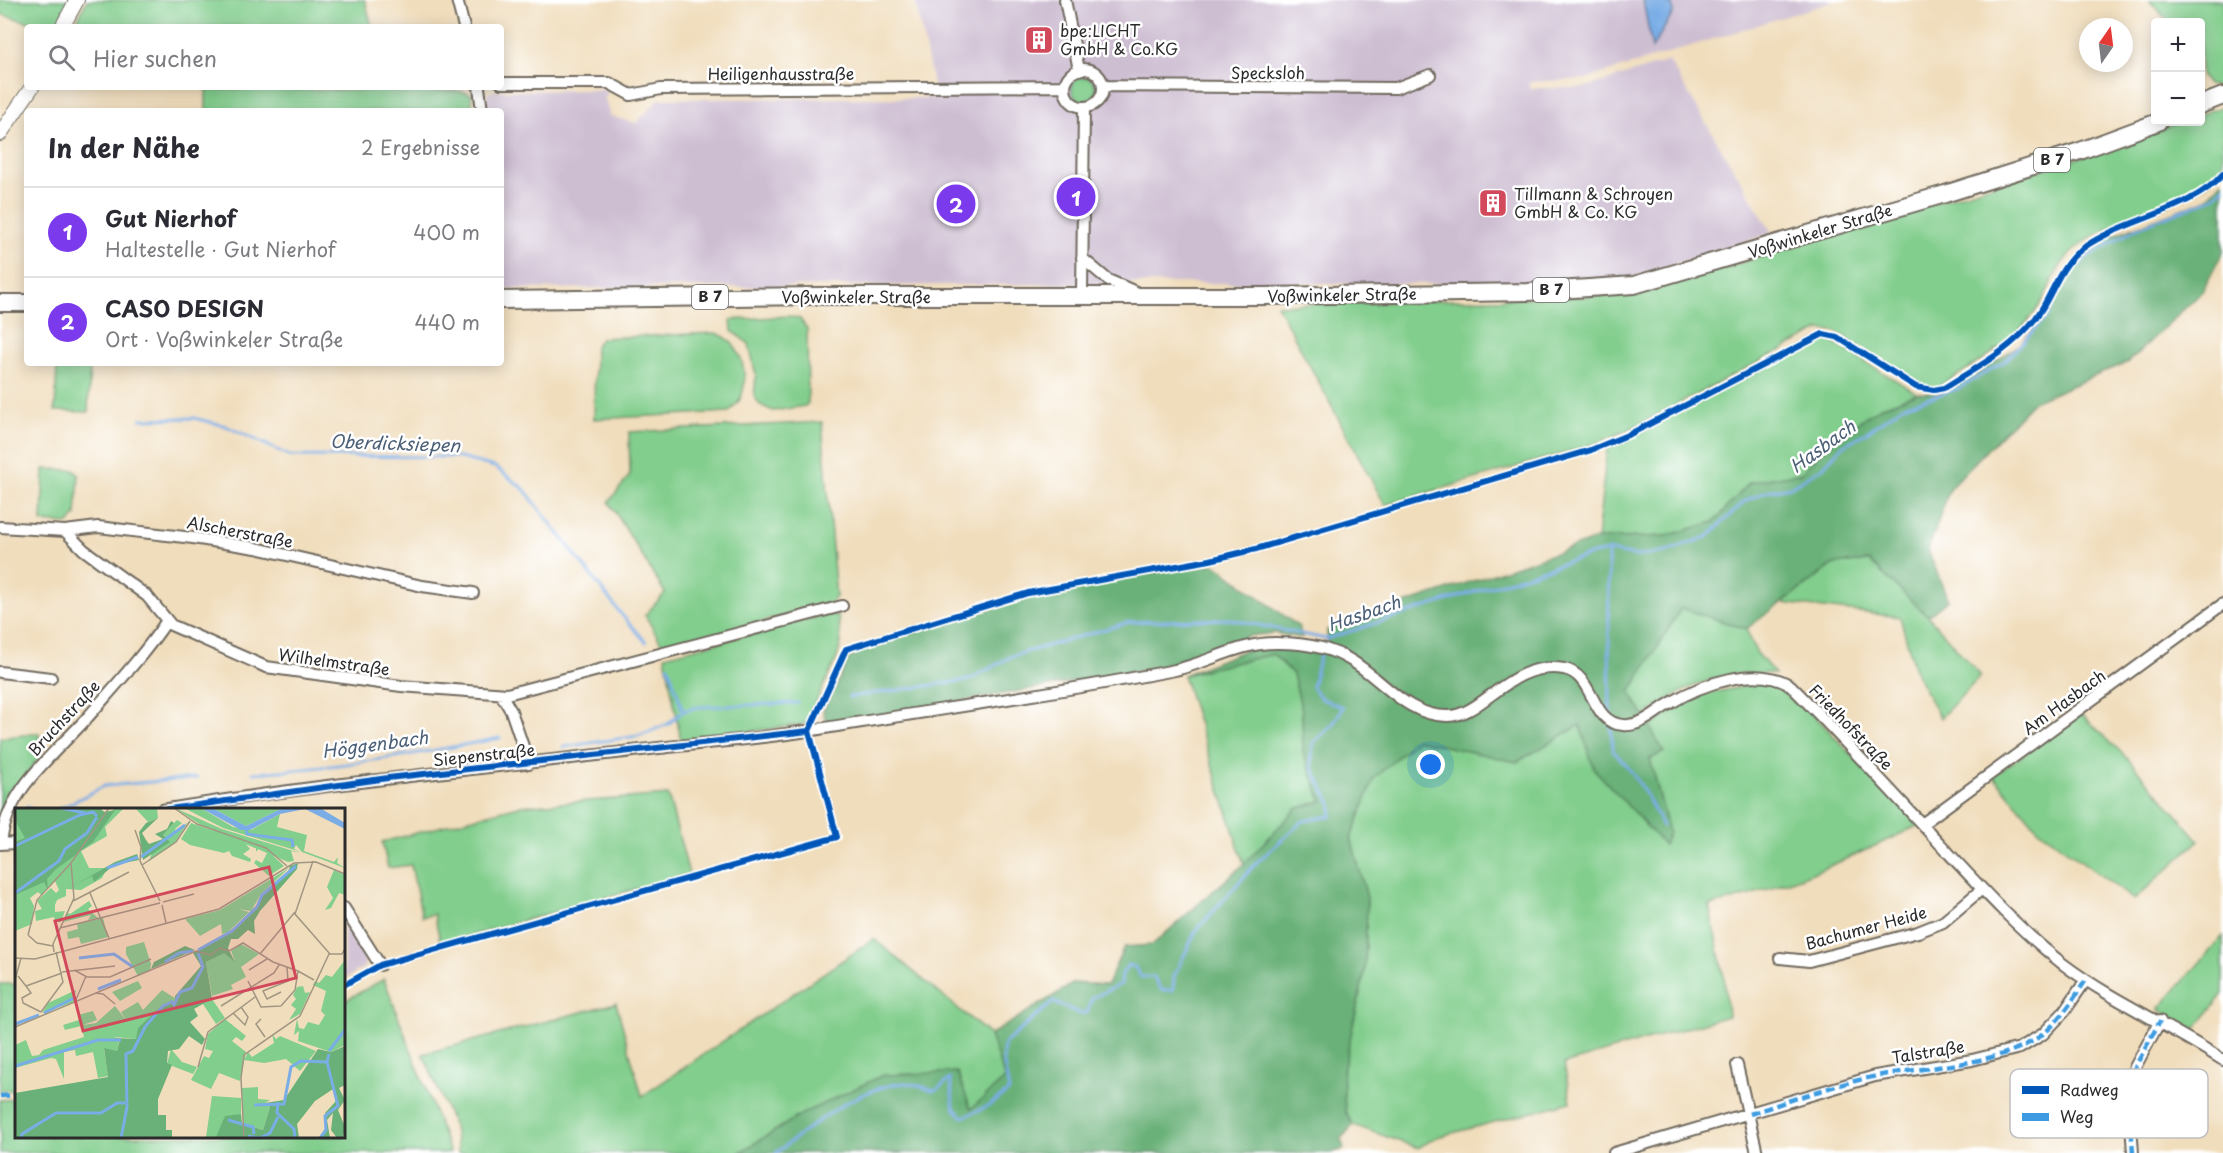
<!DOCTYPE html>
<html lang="de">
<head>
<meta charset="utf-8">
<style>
  :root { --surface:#fff; --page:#f2f2f3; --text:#2b2b33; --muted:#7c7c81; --line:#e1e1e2; --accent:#7c3aed }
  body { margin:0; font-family:"Playpen Sans",sans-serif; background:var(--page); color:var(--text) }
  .controls { position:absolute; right:18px; top:18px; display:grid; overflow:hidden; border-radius:6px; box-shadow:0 3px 15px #0003 }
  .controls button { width:54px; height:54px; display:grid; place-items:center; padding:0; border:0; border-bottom:2px solid var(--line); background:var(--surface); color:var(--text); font:30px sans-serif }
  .compass { position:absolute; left:2079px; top:18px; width:54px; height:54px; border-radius:50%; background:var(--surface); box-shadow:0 3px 15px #0003; rotate:14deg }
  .you { position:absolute; left:1431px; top:765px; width:21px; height:21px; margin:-15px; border:4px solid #fff; border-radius:50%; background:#1a73e8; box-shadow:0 0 0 9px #1a73e833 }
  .badge { display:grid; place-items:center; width:39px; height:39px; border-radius:50%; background:var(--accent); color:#fff; font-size:20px; font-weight:700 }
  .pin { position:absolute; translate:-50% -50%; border:3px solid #fff; box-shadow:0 2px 6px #0006 }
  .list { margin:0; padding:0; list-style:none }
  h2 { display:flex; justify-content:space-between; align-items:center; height:78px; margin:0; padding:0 24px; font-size:26px }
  h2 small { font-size:20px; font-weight:400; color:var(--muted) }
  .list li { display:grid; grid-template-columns:39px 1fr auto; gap:18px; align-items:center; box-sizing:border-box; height:90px; padding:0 24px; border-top:2px solid var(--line) }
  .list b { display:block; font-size:22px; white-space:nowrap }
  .list p { margin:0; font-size:20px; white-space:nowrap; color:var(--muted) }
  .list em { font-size:20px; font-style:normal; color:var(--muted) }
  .icon { flex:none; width:33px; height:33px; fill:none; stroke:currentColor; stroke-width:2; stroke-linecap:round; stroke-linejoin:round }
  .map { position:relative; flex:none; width:2223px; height:1153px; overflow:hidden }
  .search { position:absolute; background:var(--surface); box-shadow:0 3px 15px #0003; left:24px; top:24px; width:480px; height:66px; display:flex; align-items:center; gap:15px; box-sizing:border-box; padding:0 21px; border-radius:6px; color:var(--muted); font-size:22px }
  .panel { position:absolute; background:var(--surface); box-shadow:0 3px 15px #0003; left:24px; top:108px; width:480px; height:258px; border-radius:6px }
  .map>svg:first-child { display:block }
  .industrial { fill:#cdbed2 }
  .green { fill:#82ce8d; stroke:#567c5c; stroke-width:1.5 }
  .forest { fill:#69b178; stroke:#4a6e52; stroke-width:1.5 }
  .water { fill:#7aade6; stroke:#526c88; stroke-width:1.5 }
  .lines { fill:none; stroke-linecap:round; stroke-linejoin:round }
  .stream { stroke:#7aade6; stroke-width:3 }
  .minor-casing { stroke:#70695e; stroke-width:14 }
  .tertiary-casing { stroke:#70695e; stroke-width:16 }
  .primary-casing { stroke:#70695e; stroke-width:20 }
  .minor { stroke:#fff; stroke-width:10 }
  .tertiary { stroke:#fff; stroke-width:14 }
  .primary { stroke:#fff; stroke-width:16 }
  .quiet { stroke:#3d9ce1; stroke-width:4.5; stroke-dasharray:9 4.5; stroke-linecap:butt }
  .cycleway-casing { stroke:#fff; stroke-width:10 }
  .cycleway { stroke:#0057b8; stroke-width:6 }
  .labels { text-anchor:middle; stroke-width:5; stroke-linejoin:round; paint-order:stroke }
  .shield { fill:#fff; stroke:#6b6b6b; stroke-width:1.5 }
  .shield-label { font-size:15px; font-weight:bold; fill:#2b2b2b }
  .poi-label { font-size:16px; fill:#2b2b2b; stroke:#fff; text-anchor:start }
  .street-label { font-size:16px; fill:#2b2b2b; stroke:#fff }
  .water-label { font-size:18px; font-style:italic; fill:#4b5f76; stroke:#fff }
  .inset-river { fill:none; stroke:#7aade6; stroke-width:3 }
  .inset-road { fill:none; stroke:#a19682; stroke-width:1.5 }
  .view { fill:#d1495b; fill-opacity:0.15; stroke:#d1495b; stroke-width:3 }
  .inset-edge { fill:none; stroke:#2b2b2b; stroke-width:3 }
  .key { fill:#fff; stroke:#bfbfbf; stroke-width:1.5 }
  .key-label { font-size:16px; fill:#2b2b2b }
</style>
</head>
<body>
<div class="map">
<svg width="2223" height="1153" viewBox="0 0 2223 1153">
  <rect width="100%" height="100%" fill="#fff"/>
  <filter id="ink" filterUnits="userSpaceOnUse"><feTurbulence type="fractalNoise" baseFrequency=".0167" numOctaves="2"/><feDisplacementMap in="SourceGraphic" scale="12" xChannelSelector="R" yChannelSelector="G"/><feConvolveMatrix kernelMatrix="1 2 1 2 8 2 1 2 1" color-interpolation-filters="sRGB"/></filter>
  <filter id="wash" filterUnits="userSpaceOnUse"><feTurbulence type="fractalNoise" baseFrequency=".008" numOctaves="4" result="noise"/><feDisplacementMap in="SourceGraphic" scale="24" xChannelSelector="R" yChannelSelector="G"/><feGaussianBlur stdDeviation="1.35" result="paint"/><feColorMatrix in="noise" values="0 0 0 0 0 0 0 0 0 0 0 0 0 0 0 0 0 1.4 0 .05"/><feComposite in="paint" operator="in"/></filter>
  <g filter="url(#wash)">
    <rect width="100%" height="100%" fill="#f0ddbc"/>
    <path class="industrial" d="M915 0H1837L1586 79 1529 82 1530 88H1583L1669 61 1772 233 1633 278 1457 284 1182 283 501 289V111H485L487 94 494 91 608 90 605 99 610 116 636 123 659 99 936 98Z
      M344 918 366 951 364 967 344 979Z"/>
    <path class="green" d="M0 0H70L56 27H46L0 14Z
      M87 0H365L372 27H74Z
      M2149 0H2223V88L2208 85 2201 74 2200 22H2169Z
      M1072 89a12 12 0 1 1 24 0a12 12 0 1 1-24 0Z
      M206 89 460 91 471 94 473 111H206Z
      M2223 106V168C2187 210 2127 212 2083 243 2049 268 2054 290 2031 317 2006 349 1970 367 1936 388L1923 386 1835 331 1820 330 1628 430 1588 446 1385 505 1277 305 1637 295 2088 155 2181 122H2200L2201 114Z
      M789 316 800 319 807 329 808 403 805 406 773 411 760 405 754 397 756 376 749 344 732 331 731 320Z
      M715 333C741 339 752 378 739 401 736 405 732 408 729 412L594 419 595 346 602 338Z
      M1818 340H1829L1917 393 1881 407 1840 434 1801 473 1750 482 1714 522 1666 536 1597 539 1607 449Z
      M57 363H90L88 412 55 411Z
      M822 422 836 597 831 603 664 648 645 615 665 593 609 502 630 475 629 432Z
      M44 469 74 470 79 475 76 515 69 524 42 522Z
      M1869 561 1928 616 1981 676 1940 718 1916 674 1900 617 1782 603 1835 564Z
      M1681 608 1746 629 1757 653 1775 674C1724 668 1683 686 1643 717L1630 692Z
      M829 614 838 616 841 643 837 658 805 724 681 741 665 656Z
      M1273 654 1293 674 1302 711 1303 752 1322 801 1296 809 1244 864 1183 675Z
      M1762 683 1789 689 1919 825C1851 858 1783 889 1709 906L1724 977 1728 1016 1564 1064 1571 1102 1437 1137 1418 1148 1353 1125 1345 1111 1343 1071 1365 970 1367 898 1351 838 1374 778 1417 740 1517 762 1580 725 1594 769 1669 832 1650 759 1664 752 1648 728 1695 696Z
      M2081 714 2127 758 2199 840 2134 900 2038 829 1993 776Z
      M39 733V758L15 790 0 818V738Z
      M668 795 689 874 441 944 434 914 422 917 411 865 388 868 382 842 519 806Z
      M2223 936V994L2194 1031 2159 1009Z
      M874 939 990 1035 1005 1079 971 1109 804 1113 739 1153H458L454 1127 423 1054 616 1003 642 1096Z
      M384 979 450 1153H0V1100L16 1099V1136H344V1001Z
      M0 984H16V1090L0 1091Z"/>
    <path class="forest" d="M2223 180V252L2202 292 2128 362 2033 402 1950 488 1928 550 1948 600 1928 616 1869 561 1834 564 1746 629 1681 608 1630 692 1664 752 1650 759 1669 832 1664 845 1594 769 1580 725 1517 762 1417 740 1374 778 1351 838 1367 898 1365 970 1343 1071 1345 1111 1353 1125 1341 1139 1344 1149 1331 1153H739L804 1113 883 1075 957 1072 971 1109 1005 1079 990 1035 1074 983 1107 985 1124 947 1152 945 1244 864 1296 809 1322 801 1303 752 1302 711 1293 674 1273 654 1183 675 1251 648 1276 646 1328 653 1327 630 1597 539 1666 536 1714 522 1750 482 1801 473 1840 434 1881 407 1917 393H1938L1974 376 2019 345 2043 318 2061 278 2085 255 2109 237 2207 199Z
      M1215 564 1299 627 1302 638 1275 633 1248 636 1179 664 831 723 825 718 823 711 849 659 864 648 1029 597 1142 574Z"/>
    <path class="water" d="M1643 0H1662L1672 5 1674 12 1652 48Z"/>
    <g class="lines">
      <path class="stream" d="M141 419 194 418 226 426 290 456 456 457 495 467 524 489 621 614 646 642
        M1608 552 1610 716
        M668 666 683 711
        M849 697 969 680 1012 656 1130 622 1229 619 1326 639 1593 554 1608 551 1638 556 1665 552 1707 537 1745 501 1767 491 1790 487 1822 468 1842 446 1864 434 1903 406 1960 388 2005 361 2049 314 2063 280 2088 256 2139 227 2213 198 2223 187
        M1611 726 1613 751C1636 773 1648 797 1662 826
        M563 747 638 736 668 724 683 711 699 707 798 703
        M253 773C337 768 418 754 500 738
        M27 807 32 810
        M58 810 104 786 197 778
        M776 1153C813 1125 856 1087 905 1083 917 1083 924 1089 936 1090L950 1079 954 1108 963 1117 988 1106 1009 1091 1003 1059 1004 1044 1053 1002 1079 1013H1087L1092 998 1121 984 1122 974 1128 965 1135 967 1141 977H1154L1161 990H1173L1174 976 1196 931 1257 862 1303 821 1331 816 1332 805 1311 766 1313 743 1333 724 1343 707 1322 699 1312 687 1321 651"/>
    </g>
  </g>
  <g filter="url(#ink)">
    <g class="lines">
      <g class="minor-casing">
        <path id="minor" d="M457 0 464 27
          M1065 0 1079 70
          M1065 88a19 19 0 1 1 38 0a19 19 0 1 1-38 0Z
          M501 83H609L631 95 661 89 1065 86
          M1103 86 1396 88 1430 75
          M479 87 482 111
          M1082 258 1108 280 1136 292
          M1082 295 1084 108
          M0 527 65 531 98 527 193 538 256 548 422 586 473 593
          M65 531 84 550 147 596 171 625 266 667 401 686 507 694 842 606
          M0 672 51 678
          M501 694 511 711 529 764
          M162 810C324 783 487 768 650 749 704 743 759 739 813 730 932 710 1052 694 1170 671 1208 664 1238 642 1278 643 1303 643 1330 647 1352 661 1383 680 1407 716 1447 716 1483 717 1509 660 1564 669 1595 675 1590 723 1623 725 1641 727 1655 712 1669 704 1701 684 1757 664 1791 686 1843 738 1892 792 1942 846 1980 887 2018 929 2063 964 2112 1001 2171 1026 2223 1060
          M1922 824 2223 604
          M0 844 16 843
          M1 844C6 789 53 756 87 718 114 687 143 656 166 622
          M344 908 380 965
          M1780 958 1809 961 1918 932 1943 922 1982 889
          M1737 1065 1757 1153
          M1614 1153 1875 1076 1972 1060 2020 1048 2043 1034 2064 1012 2086 980
          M2133 1153 2128 1080 2160 1021"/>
      </g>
      <g class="tertiary-casing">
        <path id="tertiary" d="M62 27 77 0
          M0 134 32 87"/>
      </g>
      <g class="primary-casing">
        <path id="primary" d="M2200 105 2223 96
          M501 300 819 296H1264L1528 292 1634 285 1945 194 2080 151 2158 122
          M0 303H27"/>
      </g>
      <use href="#minor" class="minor"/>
      <use href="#tertiary" class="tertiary"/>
      <use href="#primary" class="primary"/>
      <path class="quiet" d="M0 1096 16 1095
        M1750 1114C1791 1100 1833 1085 1877 1076 1926 1066 1993 1066 2036 1039 2058 1025 2072 1001 2086 980
        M2133 1153 2128 1080 2160 1021"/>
      <g class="cycleway-casing">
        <path id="cycleway" d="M162 810 388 778 809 731
          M344 985 380 965 837 837 809 731 846 649 1028 593 1210 560 1256 549 1591 450 1630 434 1823 334 1837 337 1916 387 1934 390 1944 388C1977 367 2011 350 2035 319 2053 296 2058 266 2083 248 2124 219 2193 210 2223 174"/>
      </g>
      <use href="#cycleway" class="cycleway"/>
    </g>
  </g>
  <defs>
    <g id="building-square" transform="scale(1.5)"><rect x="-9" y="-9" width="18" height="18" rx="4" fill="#d1495b" stroke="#fff"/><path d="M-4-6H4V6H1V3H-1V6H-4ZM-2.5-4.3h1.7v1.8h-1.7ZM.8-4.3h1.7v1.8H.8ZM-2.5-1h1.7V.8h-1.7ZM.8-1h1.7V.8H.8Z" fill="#fff"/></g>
  </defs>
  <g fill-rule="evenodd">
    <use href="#building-square" x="1039" y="40"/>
    <use href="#building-square" x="1493" y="203"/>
  </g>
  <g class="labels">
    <g class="shield">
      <rect x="2034" y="148" width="36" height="24" rx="4.5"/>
      <rect x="1533" y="278" width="36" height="24" rx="4.5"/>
      <rect x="692" y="285" width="36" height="24" rx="4.5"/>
    </g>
    <g class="shield-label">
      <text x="2052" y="165">B 7</text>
      <text x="1551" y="295">B 7</text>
      <text x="710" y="302">B 7</text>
    </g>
    <g class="poi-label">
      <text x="1060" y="37">bpe:LICHT<tspan x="1060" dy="18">GmbH &amp; Co.KG</tspan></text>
      <text x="1514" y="200">Tillmann &amp; Schroyen<tspan x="1514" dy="18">GmbH &amp; Co. KG</tspan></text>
    </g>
    <g class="street-label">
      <text x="1268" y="79">Specksloh</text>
      <text x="781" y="80">Heiligenhausstraße</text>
      <text transform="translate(1820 231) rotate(-17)" y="6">Voßwinkeler Straße</text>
      <text transform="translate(1342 295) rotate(-1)" y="6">Voßwinkeler Straße</text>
      <text x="856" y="303">Voßwinkeler Straße</text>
      <text transform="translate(240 532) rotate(11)" y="6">Alscherstraße</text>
      <text transform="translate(334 662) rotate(8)" y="6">Wilhelmstraße</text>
      <text transform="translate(2064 702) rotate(-36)" y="6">Am Hasbach</text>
      <text transform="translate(64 718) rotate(-47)" y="6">Bruchstraße</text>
      <text transform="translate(1851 727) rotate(46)" y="6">Friedhofstraße</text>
      <text transform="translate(484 755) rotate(-6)" y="6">Siepenstraße</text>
      <text transform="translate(1866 928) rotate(-15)" y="6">Bachumer Heide</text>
      <text transform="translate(1928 1052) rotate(-9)" y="6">Talstraße</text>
    </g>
    <g class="water-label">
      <text transform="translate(395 444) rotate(2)" y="6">Oberdicksiepen</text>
      <text transform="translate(1823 447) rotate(-36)" y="6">Hasbach</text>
      <text transform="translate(1364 614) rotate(-19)" y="6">Hasbach</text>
      <text transform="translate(375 745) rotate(-8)" y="6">Höggenbach</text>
    </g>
  </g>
  <g transform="translate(15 808)">
    <rect width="330" height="330" fill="#f0ddbc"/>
    <path d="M0 0H81L90 4 66 43 100 0H109L90 19 92 28 66 43 74 60H92L87 70 66 82 51 81V88L42 92 40 97V104L50 103 46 114H40L39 109 21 113 20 103 27 101 22 93 36 80 41 85 44 82 40 73 26 87 23 84 15 90 19 98 17 116 0 123ZM120 0H142L143 10 133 14ZM160 0 207 21 285 45 276 43 279 53 273 54 186 17ZM169 0H186L218 19 236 22 265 6 262 19 292 27 289 43 319 54 323 49 322 55 330 60 287 44 281 37 279 41 286 44 208 20ZM197 0H268L231 18ZM162 12 167 15 160 21 162 24 173 14 159 36 134 53 137 45 154 34 148 27ZM176 15 250 40 269 58 254 68 239 55 241 52 247 55 252 45 243 41 241 44V39L230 35 235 41 228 46 236 51 235 54 217 48 214 43 209 45 175 37 166 31ZM274 60 246 86 236 103 223 101 234 104 213 124 207 126 206 116 185 128 170 111 205 102ZM319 62 330 67V87L324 85 316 100 310 102 318 90 312 79ZM74 93 77 98 73 101 83 110 73 112 76 107 48 114 52 104 55 106ZM88 110 93 129 66 136 64 129 53 131 52 124 63 121 62 116ZM129 134 136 156 135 163 123 168 111 146V139ZM226 136 244 146 226 159 231 169 216 177 218 181 197 188 191 154 209 144 220 153 216 143ZM330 152V237L316 244 283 233 284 223 279 227 282 211 284 220 289 221 293 214 304 217 310 207 306 203 311 183 298 177 300 173 304 175 311 167 317 169ZM123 173 127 180 105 193 97 184ZM288 178 290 185 295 184 285 206 274 212 281 201 276 197 281 191 278 187 282 179ZM61 182 59 194 27 205 33 195ZM147 182 163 192 144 200 129 215 121 231 99 229 105 231 102 243 89 241 93 268 83 270 78 244 61 248 60 242 49 244V271L41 251 36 250 0 260V237L11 232 17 248 24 247 28 242 69 229 66 218 50 222 48 217 64 212 63 207 78 203 82 212 68 217 81 215 100 198 111 212 106 204 123 194 128 202ZM197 191 210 210 201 216 188 196ZM210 211 231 228 227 233 221 229 217 233 231 244 225 273 204 265 196 281 176 272 189 248 194 250 198 243 190 241 193 226ZM257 226 261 231 265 228 301 243 285 263 271 251 249 255 229 252 233 244 237 249 259 235ZM156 241 167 254 182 259 178 266 152 256ZM243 279V291L255 292 250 295 255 299 248 322 228 315 227 280ZM197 288 226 290V306L215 309 201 329H191Z" fill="#82ce8d"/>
    <path d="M0 0H85L89 4 100 2 78 34 40 62 32 71 33 82 29 74 0 87V34L10 30 0 12ZM143 10 127 25 131 32 134 36 148 31 140 26 152 21 156 13 159 15 148 27 155 34 128 52 124 24 131 15ZM122 46 124 52 99 57 79 74 77 68 58 78 100 54ZM283 55 282 61 245 103 239 113 240 126 233 122 223 131H216L213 140 220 154 209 145 191 154 197 191 179 201 183 208 175 214 190 231 187 237 174 228 164 241 153 243 152 255 157 257 143 291V307H151V322H157V330H0V285L93 269 89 240 102 243 105 232 99 230 121 231 123 220 144 200 158 193 160 196V188L186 158 178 145 217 122 242 97 249 85 273 65 275 58ZM170 138 180 142 136 161 139 154ZM330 238V277L324 280 330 292 323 302 330 319 328 330H322L316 322 318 305 312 312 315 330H304L311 319 310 305 321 293 318 281 300 293 282 316 284 330H191L201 329 210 308 226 306 227 315 248 322 255 299 250 295 269 292 303 241 316 244Z" fill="#69b178"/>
    <path d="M186 0H197L231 18 268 0H305L330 15V21L290 1 265 6 235 22H226Z" fill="#7aade6"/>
    <path class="inset-river" d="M46 0 70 5M231 20 232 26 277 32 278 39M0 38 65 7 78 4 82 8M126 49 170 17M92 60 123 49M0 85 44 53 50 41 72 25 82 9M183 142 217 123 242 99 247 87 281 58M64 150 99 146 118 159M150 154 164 145 178 143M83 181 106 172M29 205 59 190M0 216 24 207M314 243 330 222M0 258 83 232H106M263 294 262 305 279 321 280 330M239 297 269 296 276 259 286 253 312 254 314 246M213 312 238 319 239 326M233 328 245 330 255 325 263 309M6 330 7 326 41 305H86L102 295H110M106 330 112 299 111 246 118 243 130 219 148 198 157 194 159 197 165 184 177 180 188 159 183 145M305 330 311 322 310 308 323 298 312 254"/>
    <path class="inset-road" d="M159 0 182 16 251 40 272 58M120 22 126 39 125 53 145 93M298 53 280 106 315 146M127 57 161 34 175 13M75 85 94 130M58 93 114 64M148 94 179 86M147 97 151 115M45 120 145 95M13 127 22 92 56 55 94 0M13 127 22 135 38 138M39 144 38 136 59 90 56 55M245 146 280 104M0 150 20 151 204 101 279 55 301 54 330 66M59 162 72 169H95L136 151M234 162 252 151M47 164 100 158M3 168 11 178 47 165M0 172 6 150M233 173 246 199 266 198M266 184 252 191 248 183 273 173 272 159M80 185 88 186 100 196M60 194 71 168M8 195 7 190 16 185 11 178M8 195 26 204M206 198 259 165 264 157M266 198 280 182 283 163 299 172M26 204 48 174 41 144M218 205 230 217 233 209 226 199M246 211 241 216 250 229M0 219 181 143 196 147 205 140 214 143 228 135 258 154 283 163M183 259 193 224 240 189M229 330 226 270 229 247 285 208 314 146H327L330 141"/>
    <path class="view" d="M254 59 281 170 68 223 40 113Z"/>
    <rect width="330" height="330" class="inset-edge"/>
  </g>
  <rect x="2010" y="1069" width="198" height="69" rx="9" class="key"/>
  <rect x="2022" y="1086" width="27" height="8" fill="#0057b8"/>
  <rect x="2022" y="1113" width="27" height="8" fill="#3d9ce1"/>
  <g class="key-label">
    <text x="2060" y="1096">Radweg</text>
    <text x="2060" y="1123">Weg</text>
  </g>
</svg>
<div class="controls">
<button>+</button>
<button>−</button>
</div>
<svg class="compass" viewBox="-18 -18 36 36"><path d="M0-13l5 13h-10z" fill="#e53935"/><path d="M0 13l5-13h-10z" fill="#7c7c81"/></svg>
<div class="you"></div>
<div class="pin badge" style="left:1076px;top:197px">1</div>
<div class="pin badge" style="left:956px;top:204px">2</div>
<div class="search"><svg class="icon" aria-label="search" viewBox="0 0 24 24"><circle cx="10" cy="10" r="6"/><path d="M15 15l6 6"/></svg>Hier suchen</div>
<section class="panel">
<h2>In der Nähe<small>2 Ergebnisse</small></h2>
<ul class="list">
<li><span class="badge">1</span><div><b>Gut Nierhof</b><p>Haltestelle · Gut Nierhof</p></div><em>400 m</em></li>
<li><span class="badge">2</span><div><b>CASO DESIGN</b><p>Ort · Voßwinkeler Straße</p></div><em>440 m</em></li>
</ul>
</section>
</div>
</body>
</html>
